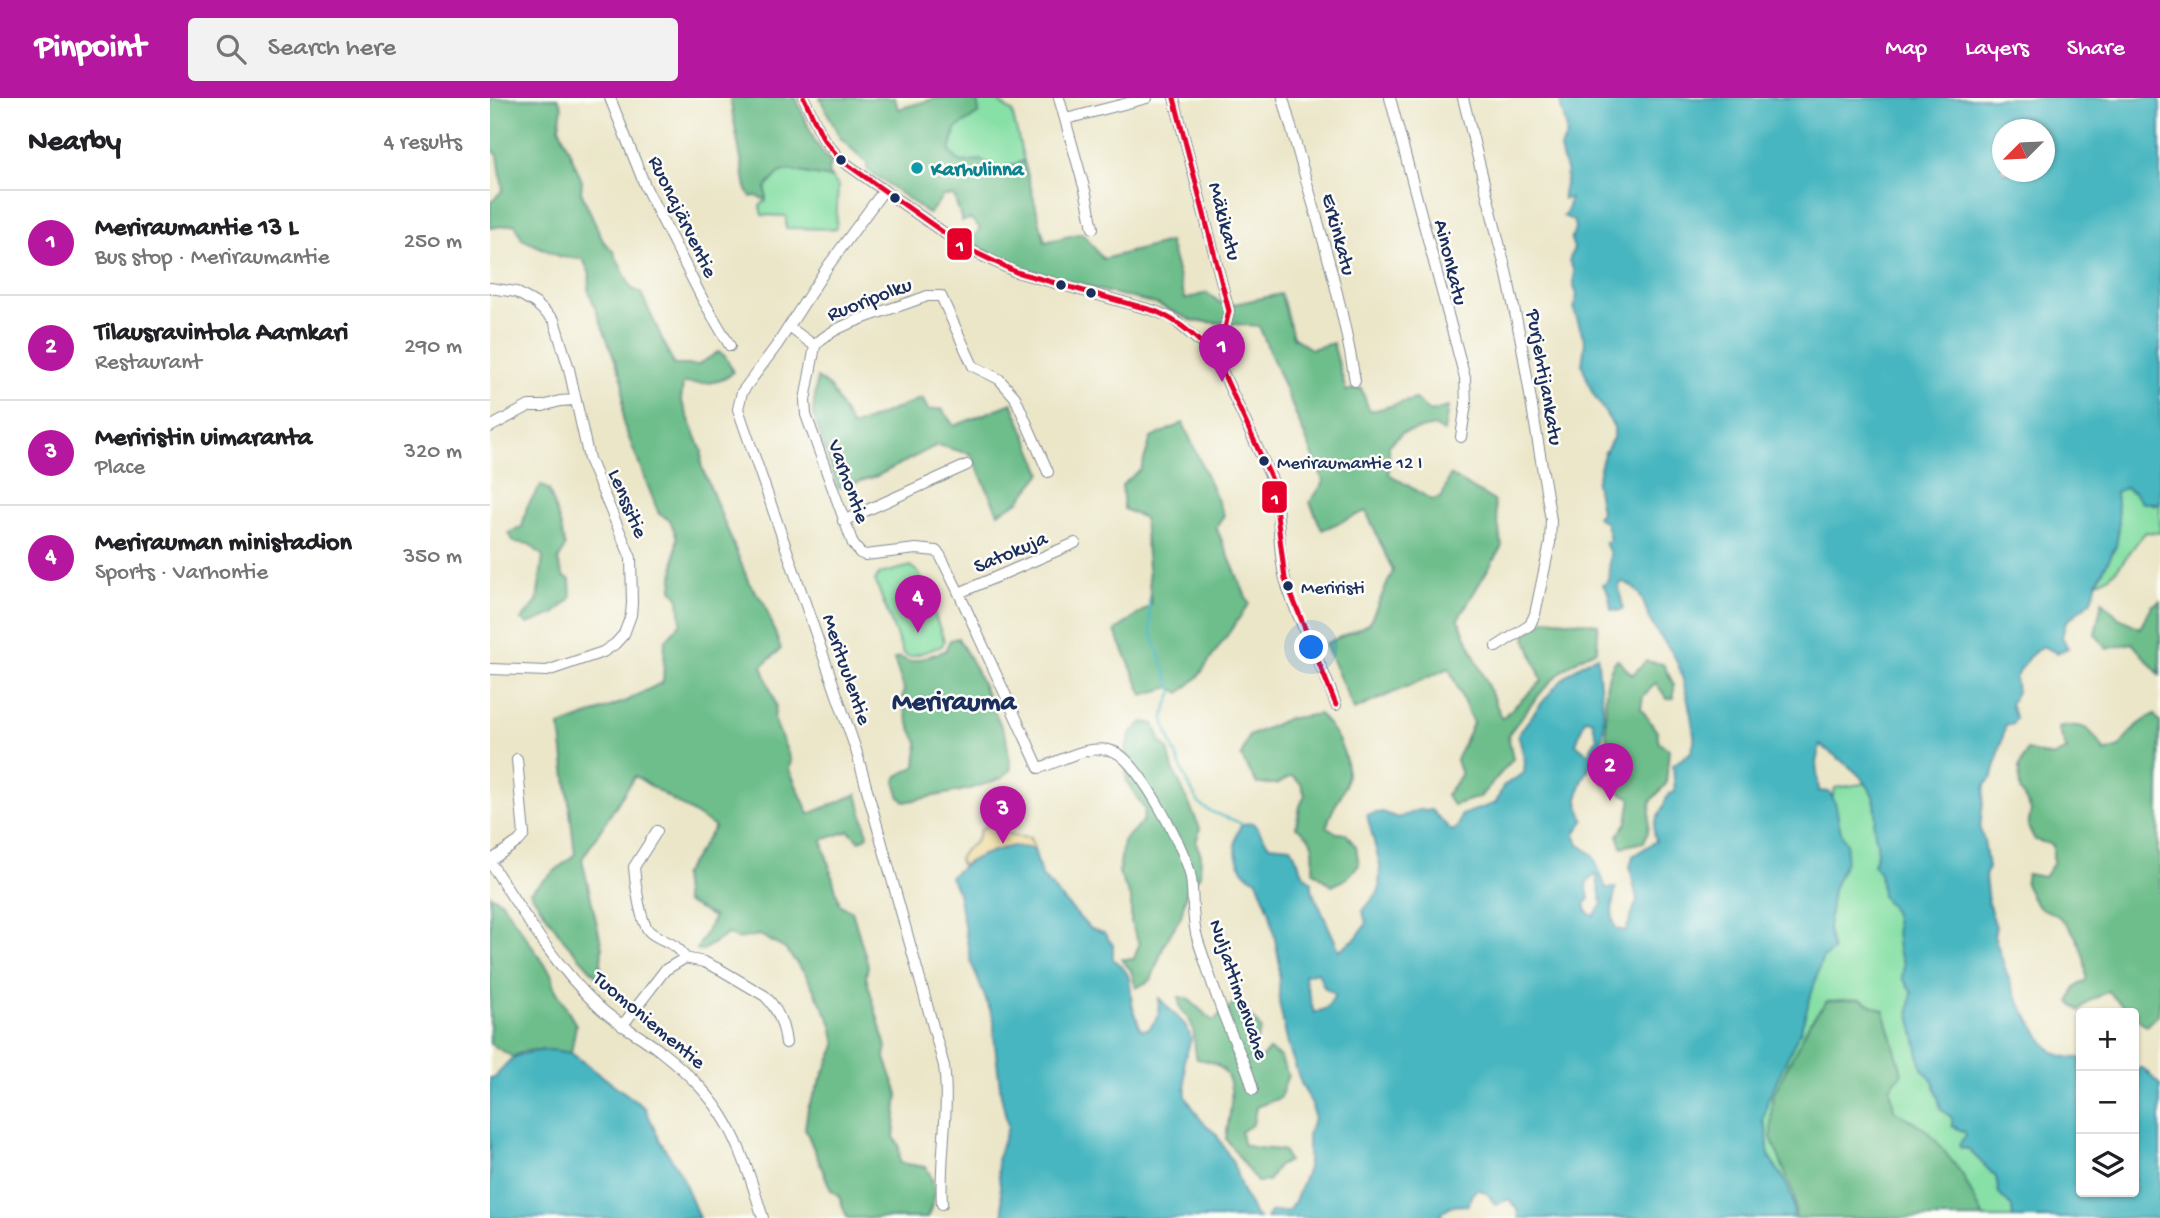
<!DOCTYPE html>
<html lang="en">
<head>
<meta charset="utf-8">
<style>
  :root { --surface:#fff; --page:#f2f2f2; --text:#202124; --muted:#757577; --line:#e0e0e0; --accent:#b5179e }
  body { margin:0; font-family:"Gochi Hand",sans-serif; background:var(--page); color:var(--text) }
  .controls { position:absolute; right:21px; bottom:21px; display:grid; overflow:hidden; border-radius:7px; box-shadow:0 2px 5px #0004 }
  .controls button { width:63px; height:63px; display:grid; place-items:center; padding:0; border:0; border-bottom:2px solid var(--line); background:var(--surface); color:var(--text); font:35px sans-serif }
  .compass { position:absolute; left:1502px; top:21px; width:63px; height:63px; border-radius:50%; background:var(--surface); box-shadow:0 2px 5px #0004; rotate:246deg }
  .you { position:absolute; left:822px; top:550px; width:24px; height:24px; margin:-18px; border:5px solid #fff; border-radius:50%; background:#1a73e8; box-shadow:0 0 0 10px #1a73e833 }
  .badge { display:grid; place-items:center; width:46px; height:46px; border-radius:50%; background:var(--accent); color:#fff; font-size:23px; font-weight:700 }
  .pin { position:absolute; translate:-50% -58px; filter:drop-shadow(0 2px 4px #0008) }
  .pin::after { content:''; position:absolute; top:37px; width:24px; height:21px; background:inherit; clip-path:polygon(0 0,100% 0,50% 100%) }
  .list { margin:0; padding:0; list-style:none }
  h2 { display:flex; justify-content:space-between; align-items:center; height:91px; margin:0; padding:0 28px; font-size:30px }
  h2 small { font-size:23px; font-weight:400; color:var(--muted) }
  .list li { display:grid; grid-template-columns:46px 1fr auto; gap:21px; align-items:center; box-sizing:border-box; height:105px; padding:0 28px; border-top:2px solid var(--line) }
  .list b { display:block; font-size:26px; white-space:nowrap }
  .list p { margin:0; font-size:23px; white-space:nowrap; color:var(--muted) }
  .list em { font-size:23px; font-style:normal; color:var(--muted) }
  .icon { flex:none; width:38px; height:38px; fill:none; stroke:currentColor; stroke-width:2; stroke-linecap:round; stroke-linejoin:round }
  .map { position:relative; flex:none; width:1670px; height:1120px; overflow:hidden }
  header { display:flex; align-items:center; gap:42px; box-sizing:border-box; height:98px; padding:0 35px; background:var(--accent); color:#fff }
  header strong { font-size:33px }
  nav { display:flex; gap:38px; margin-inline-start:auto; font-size:24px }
  .search { width:490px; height:63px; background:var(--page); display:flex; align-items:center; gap:18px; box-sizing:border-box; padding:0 24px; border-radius:7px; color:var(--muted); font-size:26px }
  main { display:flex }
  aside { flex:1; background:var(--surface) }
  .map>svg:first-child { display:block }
  .green { fill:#87e0a6; stroke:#518882; stroke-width:2 }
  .forest { fill:#6dbe8b; stroke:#447674; stroke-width:2 }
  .sand { fill:#eeda9e; stroke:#84847e; stroke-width:2 }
  .water { fill:#47b6c0; stroke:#31728f; stroke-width:2; fill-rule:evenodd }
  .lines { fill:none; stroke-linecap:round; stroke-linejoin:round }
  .stream { stroke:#47b6c0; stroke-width:2.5 }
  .minor-casing { stroke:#838a93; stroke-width:12 }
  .minor { stroke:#fff; stroke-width:10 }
  .bus-1-casing { stroke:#fdfcf7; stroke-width:10 }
  .bus-1 { stroke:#e4002b; stroke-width:5 }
  .bus-dot { fill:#1b2f5e; stroke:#fdfcf7; stroke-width:2.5 }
  .culture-dot { fill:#0f9aa8; stroke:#fdfcf7; stroke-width:2.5 }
  .labels { text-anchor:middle; stroke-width:5; stroke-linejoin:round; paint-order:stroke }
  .bus-label { font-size:19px; fill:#1b2f5e; stroke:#fdfcf7; text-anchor:start }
  .culture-label { font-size:21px; font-weight:bold; fill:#0d838f; stroke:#fdfcf7; text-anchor:start }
  .street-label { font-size:21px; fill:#1b2f5e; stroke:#fdfcf7 }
  .district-label { font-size:28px; font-weight:bold; fill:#1b2f5e; stroke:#fdfcf7 }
  .line-badge { stroke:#fdfcf7; stroke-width:2.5 }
  .badge-label { font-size:19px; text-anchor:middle; font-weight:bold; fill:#fff }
</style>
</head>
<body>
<header>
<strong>Pinpoint</strong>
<div class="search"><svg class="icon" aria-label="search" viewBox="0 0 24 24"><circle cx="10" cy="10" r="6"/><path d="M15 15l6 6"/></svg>Search here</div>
<nav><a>Map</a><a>Layers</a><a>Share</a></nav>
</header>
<main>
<aside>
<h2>Nearby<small>4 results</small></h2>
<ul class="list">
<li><span class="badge">1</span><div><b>Meriraumantie 13 L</b><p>Bus stop · Meriraumantie</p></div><em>250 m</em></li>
<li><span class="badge">2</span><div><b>Tilausravintola Aarnkari</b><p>Restaurant</p></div><em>290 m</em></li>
<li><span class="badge">3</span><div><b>Meriristin uimaranta</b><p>Place</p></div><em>320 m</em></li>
<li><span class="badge">4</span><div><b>Merirauman ministadion</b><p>Sports · Varhontie</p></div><em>350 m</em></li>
</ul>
</aside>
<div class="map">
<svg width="1670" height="1120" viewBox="0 0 1670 1120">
  <rect width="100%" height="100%" fill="#fdfcf7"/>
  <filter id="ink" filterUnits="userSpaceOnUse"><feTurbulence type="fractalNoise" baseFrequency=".0143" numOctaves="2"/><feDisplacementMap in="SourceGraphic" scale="14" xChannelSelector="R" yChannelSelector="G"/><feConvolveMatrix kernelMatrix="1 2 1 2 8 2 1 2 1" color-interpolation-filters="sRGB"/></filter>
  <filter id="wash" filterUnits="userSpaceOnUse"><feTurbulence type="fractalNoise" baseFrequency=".00686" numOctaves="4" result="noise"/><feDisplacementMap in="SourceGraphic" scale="28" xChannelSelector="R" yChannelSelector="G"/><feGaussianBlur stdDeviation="1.57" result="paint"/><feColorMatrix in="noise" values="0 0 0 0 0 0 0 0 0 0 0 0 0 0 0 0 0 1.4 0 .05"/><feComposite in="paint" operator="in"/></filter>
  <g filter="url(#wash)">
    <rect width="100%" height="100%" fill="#ebe6c8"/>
    <path class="green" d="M487 0H509L510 5 522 14 534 63 510 71 491 62 470 65 460 54 465 31 488 15Z
      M298 72 342 80 348 88 346 131 296 130V118L272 117 270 108 276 102V89L289 75Z
      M1635 390 1664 407 1670 405V435L1656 434C1640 449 1630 478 1607 484L1626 448 1629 429 1625 394Z
      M421 468 429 475 454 542 452 548 420 559 413 555 385 482 390 476Z
      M1398 682 1534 1120H1253L1318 781 1345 690Z"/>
    <path class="forest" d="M0 0H68L72 9 69 29 92 83 91 94 113 143 123 153 141 190 151 195 184 267H208L228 254 235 258 243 274C232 287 209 286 193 285L191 302 212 353 211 367 259 485 274 505 291 551 272 568 286 607 284 621 301 663 299 671 319 716 367 696 378 738 370 743 359 733 332 742 350 807 362 813 378 867 376 879 396 949 395 960 408 996 404 1039 409 1047 410 1065 436 1069C449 1093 446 1097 437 1120H357L349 1098 341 1092 315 1030 318 1010 346 948 342 926 315 875 295 851 270 837 247 841 238 836 211 853 207 851 224 819 195 804 192 778 225 729 145 678 92 761 112 849 110 882 74 842 40 794 85 756 70 628 136 603 173 584 175 543 191 525 189 501 182 491 187 440 180 422 169 416 133 325V283L98 191 100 176 93 161 71 159 32 141 25 126 0 130V105L13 92 8 57 0 50Z
      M240 0H306L325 44 341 65 338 74 342 80 298 72 289 75 276 89V102L266 98 261 99 256 90Z
      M330 0H405L408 11 447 0H487L489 15 465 31 460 54 470 64 491 62 510 71 534 63 555 144 592 135 613 161 679 144 695 201 717 195 735 208 791 196 803 239 821 251 843 245 856 293 871 290 879 312H886L925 301 940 314 958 309 954 334 944 328 912 335 899 347V376L942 402 952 399 960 377 1004 403 1012 448 968 521 1012 620 1052 583 1035 537 1056 521 1108 526 1107 552C1066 568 1044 603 1018 637L1023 661 990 699 963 707 956 697 971 677 966 662 983 625 959 570 864 612 835 546 879 526 903 473 876 413 832 432 820 404 834 384 769 228 703 223 667 206 605 191 527 168 480 145 490 130 481 121 472 123 464 98H453L439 116 377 71V65L350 40Z
      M327 280 340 289 362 329 432 300 438 312 452 311 464 328 522 305 552 375 529 403 508 415 481 356 447 347 387 378 348 390 323 316Z
      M693 325 734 417 726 429 759 506 708 579 690 595 680 589 653 597 625 533 661 507 654 420 634 411 632 387 651 371 661 340Z
      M51 387 59 392 71 429 75 449 68 463 74 479 80 482 81 500 64 516 38 526 31 522 47 504 53 458 39 446 24 444 19 435 32 429 37 409Z
      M1612 503 1629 520 1650 530 1662 508 1670 503V577L1642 545 1617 551 1605 536Z
      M468 540 484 568 516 639 521 671 513 680 480 691 415 704 410 700 405 683 408 678 426 668 428 645 419 626 412 602 414 591 404 561 409 559 420 564 455 553 460 542Z
      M1127 561 1142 577 1156 563 1173 566 1184 587V600L1177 601 1166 585 1153 598 1151 610 1167 634 1169 645 1179 651 1176 686 1161 703 1158 734 1154 744 1131 749 1128 737 1137 724 1141 700 1115 687 1107 675C1110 668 1115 661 1116 654 1119 626 1108 583 1127 561Z
      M829 616C848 636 866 667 852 695 846 707 839 715 837 729L847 735 856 736 866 749 869 767 856 781 842 788 823 773C824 751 826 741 806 729L810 708 815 697 811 686 802 678 787 686H767L751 658 759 638 797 621Z
      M1664 616 1670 625 1668 754 1670 758V900L1668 917 1657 928 1644 918V915H1639L1618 893 1599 903 1590 913 1580 904 1585 890 1596 882C1597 859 1588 834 1569 819 1563 814 1555 813 1549 809 1543 804 1539 793 1535 786L1537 776 1554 779 1563 766V747L1545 742 1538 729 1541 712 1530 692 1529 670 1537 652 1562 659 1577 652 1568 630C1595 623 1602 632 1615 654L1629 649 1645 629Z
      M653 624 664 626 671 644 678 651 683 671 710 730 706 745 711 757 710 777 697 792 691 818 675 845 661 882 646 890 641 872 631 861H644L649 846 641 825V801L629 775 633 743 653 723 655 712 637 684 635 655 640 636Z
      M0 797 11 803 62 877 64 889 86 927 81 955C64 952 37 948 23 959L0 946Z
      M689 899 698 901 723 923 744 905 757 913 771 931 766 944 757 948 761 961 771 960 779 952 790 959 798 977 790 1000 766 1009 763 1026 751 1034 753 1046C766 1053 779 1049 794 1053L798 1063 787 1069 778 1083 767 1084 736 1041C740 1006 755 967 707 961 704 951 705 941 703 931 701 917 689 919 689 899Z
      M1370 901 1394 913 1412 975 1400 990 1404 1012 1439 1034 1472 1076 1494 1120H1306L1304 1097 1281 1039 1282 999 1320 924 1337 903Z"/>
    <path class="sand" d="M502 727 523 738 540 740 544 751C514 746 497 753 471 768L469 761 474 753 485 744 492 730Z"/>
    <path class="water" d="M1070 0H1670V405H1652L1643 393 1635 390 1626 394 1629 429 1626 448 1607 484 1602 502 1576 524 1572 539 1578 550 1567 555 1552 548 1539 559 1525 580 1527 594 1520 606 1526 620 1522 627 1516 626 1503 678 1495 687 1490 731 1494 742 1498 770 1495 779 1498 804 1506 829 1504 837C1514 866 1521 894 1538 919 1555 943 1556 961 1591 960V1094H1644V989L1649 970H1653L1670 987V1120H1523L1522 1109 1509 1096 1506 1079 1478 1051 1471 1050 1469 1047 1476 1037 1475 1034 1462 1028V1020L1451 1011 1444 984 1432 971 1419 912 1422 894 1412 880 1414 866 1408 853 1405 820 1401 809 1392 798 1390 775 1383 766C1391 747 1386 747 1384 729 1383 718 1385 728 1386 718 1388 683 1354 665 1330 647L1326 665 1329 693 1339 694C1351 708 1345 730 1357 745L1356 763 1343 791 1338 831 1343 853 1332 861 1311 931 1278 1001 1273 1023C1280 1035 1276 1044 1279 1057 1280 1064 1287 1070 1291 1076 1298 1088 1306 1106 1303 1120H1193L1192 1118 1189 1120H1029L1028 1112 1019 1101 1005 1107 998 1096 988 1091 982 1096 978 1107 960 1108 952 1115V1120H776L780 1114 798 1113 805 1103 818 1070V1036L824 1020 822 1006 811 985 798 947 789 904V862L780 815 767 782C746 774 739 744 752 726L763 725 779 747 801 749 814 777 822 784V792L849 852 866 840 876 826 873 813 889 793 890 767 877 717 892 714 908 720 928 712H941L962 733 968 729 971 717 1006 705 1013 688 1034 675 1035 663 1028 636C1051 607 1072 572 1108 558 1107 586 1119 617 1111 646 1105 664 1088 682 1088 702 1088 708 1092 716 1094 723L1085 735 1089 746 1103 757 1116 790H1126C1122 805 1120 816 1126 831L1136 833 1147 802 1140 769 1143 758 1166 743C1162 729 1164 726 1171 713 1174 707 1175 702 1179 696L1185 694 1183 667 1201 654C1203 649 1205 643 1204 638 1202 619 1192 567 1181 553 1174 543 1169 538 1162 526 1154 510 1153 489 1132 484L1129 488 1133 511 1128 513 1121 511 1119 497 1113 487 1119 482 1120 455 1115 445 1120 442 1116 425 1107 419 1111 414 1106 385 1114 356 1124 338V329L1102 294 1092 267 1095 244 1084 212 1087 197 1084 189V173L1079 163 1084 150 1081 142 1085 130 1083 122 1073 118 1077 113 1080 100 1073 101C1071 91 1079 83 1076 72 1073 64 1071 58 1070 49 1085 33 1070 19 1070 0ZM1512 32H1554V74H1512ZM1095 621 1102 622 1107 640 1098 656 1086 646ZM1106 776 1112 806 1104 818 1097 814 1095 805 1099 801 1096 785ZM828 874 834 889 845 897 837 910 824 915 814 877Z
      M523 748 544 751 551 777 599 830 614 835 623 847V861C643 876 639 882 642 905 643 914 648 923 651 932L659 931 668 919 669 900 696 928 701 941 694 963 696 999 711 1022 726 1036 743 1065 752 1092 765 1117 769 1120H514L507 1062 518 1029 511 997 504 938V922L481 864 468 795 460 779C478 761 498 754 523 748Z
      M61 952 81 955 155 1010 170 1043 191 1076 209 1120H0V980H5C22 954 32 955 61 952Z"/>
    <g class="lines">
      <path class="stream" d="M659 503 661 534 683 594C680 602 675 610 674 619 674 631 703 702 712 708 723 717 739 719 752 726"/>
    </g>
  </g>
  <g filter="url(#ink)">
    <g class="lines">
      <g class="minor-casing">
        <path id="minor" d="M120 0 156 90 213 202 240 248
          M314 0 334 42 351 62 474 149 526 174 665 213 682 220 719 252 729 266 783 384C791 415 787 451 795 481 807 524 832 564 846 607
          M569 0 596 96 603 130
          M684 0 739 213 734 234 719 252
          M793 0C818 93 850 187 865 283
          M900 0 975 280 976 306 971 339
          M973 0 1017 177 1031 243 1061 422 1060 445 1045 516 1040 527 1006 549
          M576 21 657 0
          M394 92 338 168 287 247 252 294 248 311 366 652 454 968C460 1014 449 1060 452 1106
          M0 190 26 194 45 205 64 222 79 271 99 361 141 460 142 505 141 517 134 536 125 546 113 554 57 573 0 571
          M299 229 325 248 315 302 316 317 363 446 370 455 375 457 426 451 446 453 450 457 467 491 549 670C572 663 601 644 625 654 649 664 697 754 701 780 704 801 701 822 708 843 718 871 726 900 738 928 747 950 758 969 763 992
          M325 248C341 225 409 210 437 198H451L483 268 509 281 525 299 558 374
          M0 329 39 308H53L70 303 85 302
          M353 423 477 367
          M469 495 585 445
          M167 733 144 769C145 782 150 826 160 834 172 844 187 844 195 860
          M0 763 29 743 34 737 27 661
          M0 764C32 814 65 868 109 909 127 926 150 937 169 952 238 1006 248 1040 273 1120
          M132 928 175 872 195 860 214 864 231 872 275 898C288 911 294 927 296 945"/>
      </g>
      <use href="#minor" class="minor"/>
      <g class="bus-1-casing">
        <path id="bus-1" d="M314 0 334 42 351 62 474 149 526 174 665 213C691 224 713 244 729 266L783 384 795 481 846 607
          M684 0 739 213 734 234 719 252"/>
      </g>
      <use href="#bus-1" class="bus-1"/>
    </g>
  </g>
  <g class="bus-dot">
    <circle cx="351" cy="62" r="6"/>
    <circle cx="405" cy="100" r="6"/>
    <circle cx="571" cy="187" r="6"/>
    <circle cx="601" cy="195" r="6"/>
    <circle cx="774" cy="363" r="6"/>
    <circle cx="798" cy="488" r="6"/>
  </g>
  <circle class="culture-dot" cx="427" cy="70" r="7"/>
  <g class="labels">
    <g class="bus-label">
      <text x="787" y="370">Meriraumantie 12 I</text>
      <text x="811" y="495">Meriristi</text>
    </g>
    <g class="culture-label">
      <text x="441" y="77">Karhulinna</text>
    </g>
    <g class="street-label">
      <text transform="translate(194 118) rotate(64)" y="7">Ruonajärventie</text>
      <text transform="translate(736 123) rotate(75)" y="7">Mäkikatu</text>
      <text transform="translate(850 136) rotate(75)" y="7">Erkinkatu</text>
      <text transform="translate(962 164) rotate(76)" y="7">Ainonkatu</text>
      <text transform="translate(379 200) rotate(-21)" y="7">Ruoripolku</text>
      <text transform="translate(1056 279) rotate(80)" y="7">Purjehtijankatu</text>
      <text transform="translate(360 383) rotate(70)" y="7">Varhontie</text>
      <text transform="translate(139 405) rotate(67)" y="7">Lenssitie</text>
      <text transform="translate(520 453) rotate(-23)" y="7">Satokuja</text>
      <text transform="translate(358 571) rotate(71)" y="7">Merituulentie</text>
      <text transform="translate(750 891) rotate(71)" y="7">Nuljattimenvahe</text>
      <text transform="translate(160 921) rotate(40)" y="7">Tuomoniementie</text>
    </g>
    <g class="district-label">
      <text x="464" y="611">Merirauma</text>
    </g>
  </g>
  <g class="line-badge">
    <rect x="456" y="129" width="27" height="34" rx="7" fill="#e4002b"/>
    <rect x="771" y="382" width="27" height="34" rx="7" fill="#e4002b"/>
  </g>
  <g class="badge-label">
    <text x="470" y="153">1</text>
    <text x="785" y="406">1</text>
  </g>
</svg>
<div class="controls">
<button>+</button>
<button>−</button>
<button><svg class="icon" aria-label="layers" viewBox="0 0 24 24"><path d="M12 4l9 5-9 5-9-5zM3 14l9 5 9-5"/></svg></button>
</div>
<svg class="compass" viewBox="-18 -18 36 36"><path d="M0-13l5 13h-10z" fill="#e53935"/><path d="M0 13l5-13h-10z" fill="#757577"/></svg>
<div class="you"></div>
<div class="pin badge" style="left:732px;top:284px">1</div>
<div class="pin badge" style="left:1120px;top:703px">2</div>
<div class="pin badge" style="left:513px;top:746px">3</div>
<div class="pin badge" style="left:428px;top:535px">4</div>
</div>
</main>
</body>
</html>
